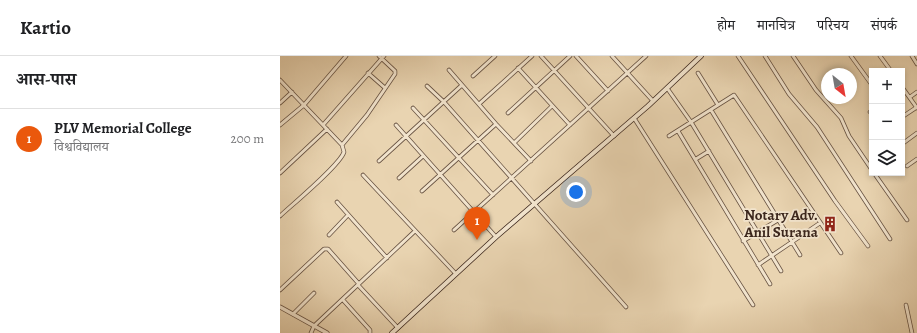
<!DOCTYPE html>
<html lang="hi">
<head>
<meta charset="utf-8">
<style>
  :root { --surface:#fff; --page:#f6f6f6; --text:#202124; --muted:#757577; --line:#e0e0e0; --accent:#ea580c }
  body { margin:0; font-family:Alegreya,"Noto Serif Devanagari",serif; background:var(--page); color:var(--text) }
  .controls { position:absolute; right:12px; top:12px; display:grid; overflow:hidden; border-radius:0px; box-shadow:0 2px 6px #0003 }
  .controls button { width:36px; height:36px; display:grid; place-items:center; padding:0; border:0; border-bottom:1px solid var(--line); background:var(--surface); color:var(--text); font:20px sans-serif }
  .compass { position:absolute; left:541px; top:12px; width:36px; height:36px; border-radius:50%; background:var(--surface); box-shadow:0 2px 6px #0003; rotate:149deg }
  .you { position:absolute; left:296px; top:136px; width:14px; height:14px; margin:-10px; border:3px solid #fff; border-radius:50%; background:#1a73e8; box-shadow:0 0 0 6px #1a73e833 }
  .badge { display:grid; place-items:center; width:26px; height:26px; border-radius:50%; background:var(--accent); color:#fff; font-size:13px; font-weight:700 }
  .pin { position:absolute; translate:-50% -33px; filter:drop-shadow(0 1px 2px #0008) }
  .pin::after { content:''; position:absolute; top:21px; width:14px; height:12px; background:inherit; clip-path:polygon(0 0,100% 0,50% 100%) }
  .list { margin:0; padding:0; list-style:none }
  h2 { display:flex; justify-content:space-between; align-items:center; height:52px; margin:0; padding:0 16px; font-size:17px }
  h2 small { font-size:13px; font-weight:400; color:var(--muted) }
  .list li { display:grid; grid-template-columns:26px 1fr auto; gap:12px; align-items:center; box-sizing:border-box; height:60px; padding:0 16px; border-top:1px solid var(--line) }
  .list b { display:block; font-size:15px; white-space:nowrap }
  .list p { margin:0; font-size:13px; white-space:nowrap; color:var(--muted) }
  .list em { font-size:13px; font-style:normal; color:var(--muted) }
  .icon { flex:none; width:22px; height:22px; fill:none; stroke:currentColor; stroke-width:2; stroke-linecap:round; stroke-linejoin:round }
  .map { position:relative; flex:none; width:637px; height:277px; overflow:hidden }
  header { display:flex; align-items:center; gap:24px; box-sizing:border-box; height:56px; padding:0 20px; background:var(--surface); border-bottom:1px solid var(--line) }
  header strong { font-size:19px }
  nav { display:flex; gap:22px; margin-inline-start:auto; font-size:14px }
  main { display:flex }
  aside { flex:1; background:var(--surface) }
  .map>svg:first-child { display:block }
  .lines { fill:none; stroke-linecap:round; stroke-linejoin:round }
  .minor-casing { stroke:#675242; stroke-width:4.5 }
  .tertiary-casing { stroke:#675242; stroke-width:5 }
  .secondary-casing { stroke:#3c271d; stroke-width:5.5 }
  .minor { stroke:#f1e3cc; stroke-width:3 }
  .tertiary { stroke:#f1e3cc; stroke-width:3.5 }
  .secondary { stroke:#f1e3cc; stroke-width:4 }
  .labels { text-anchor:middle; stroke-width:3.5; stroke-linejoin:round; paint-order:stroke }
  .poi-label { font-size:15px; font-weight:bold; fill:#3c271d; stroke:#f1e3cc; text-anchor:end }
</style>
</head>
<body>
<header>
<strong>Kartio</strong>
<nav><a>होम</a><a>मानचित्र</a><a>परिचय</a><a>संपर्क</a></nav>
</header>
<main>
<aside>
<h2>आस-पास<small></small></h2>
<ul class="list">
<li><span class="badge">1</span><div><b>PLV Memorial College</b><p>विश्वविद्यालय</p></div><em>200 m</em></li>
</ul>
</aside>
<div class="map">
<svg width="637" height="277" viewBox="0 0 637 277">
  <rect width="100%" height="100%" fill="#e9d4b1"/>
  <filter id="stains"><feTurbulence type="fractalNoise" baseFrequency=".005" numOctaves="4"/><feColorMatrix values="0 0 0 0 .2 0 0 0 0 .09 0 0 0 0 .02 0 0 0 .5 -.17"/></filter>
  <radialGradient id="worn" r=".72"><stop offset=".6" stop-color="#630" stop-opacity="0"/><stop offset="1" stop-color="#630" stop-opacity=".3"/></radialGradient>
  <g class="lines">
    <g class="minor-casing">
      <path id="minor" d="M261 0 334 80
        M296 0 328 35
        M332 0 373 45
        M458 0 555 145 588 190
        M485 0 509 38 537 71 610 183
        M513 0 536 34 561 62 569 80 592 114
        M571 0 592 29
        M600 0 611 15
        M632 0 637 8
        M238 12 290 69
        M169 14 216 68 251 105
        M88 17 105 32
        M418 17 438 49
        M193 20 215 0
        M0 24 62 89 64 96C60 109 13 148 0 160
        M147 30 164 46 346 251
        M622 31 637 52
        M387 32 411 66 501 215
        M630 41 637 36
        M0 47 12 36
        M199 48 252 0
        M133 52 213 139
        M431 54 520 199
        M590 56 592 54
        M228 57 290 0
        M622 61 637 51
        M354 62 473 249
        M0 69 24 49 66 0
        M43 69 104 0
        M116 69 216 181
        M398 75 490 228
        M389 80 454 39 561 197
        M234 87 272 50
        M622 88 637 77
        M62 89 87 59 115 18V15L99 0
        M416 103 429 95
        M99 105 182 29
        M627 110 637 103
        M0 117 47 73
        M594 117 627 164
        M83 119 176 218
        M119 122 143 100
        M142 135 216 68
        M57 146 107 202
        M174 174 366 0
        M49 179 68 159
        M463 185 498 164
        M478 209 540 167
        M78 229 118 272
        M0 234 44 193H48L79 228
        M63 244 90 274V277
        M626 249 632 277
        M13 258 34 237
        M31 277 34 270 135 175"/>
    </g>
    <g class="tertiary-casing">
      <path id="tertiary" d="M0 251 47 277"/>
    </g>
    <g class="secondary-casing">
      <path id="secondary" d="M112 277 216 181 368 50 421 0"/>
    </g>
    <use href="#minor" class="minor"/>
    <use href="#tertiary" class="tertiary"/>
    <use href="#secondary" class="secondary"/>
  </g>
  <defs>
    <g id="building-bare" transform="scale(1.2)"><path d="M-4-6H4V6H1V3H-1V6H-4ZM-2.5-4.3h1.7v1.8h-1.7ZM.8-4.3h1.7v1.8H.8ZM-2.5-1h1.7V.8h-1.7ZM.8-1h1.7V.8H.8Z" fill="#8f2418" stroke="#f1e3cc" stroke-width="2.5" paint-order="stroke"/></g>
  </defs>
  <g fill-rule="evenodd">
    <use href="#building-bare" x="550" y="168"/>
  </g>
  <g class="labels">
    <g class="poi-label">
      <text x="538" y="164">Notary Adv.<tspan x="538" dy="17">Anil Surana</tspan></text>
    </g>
  </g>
  <rect width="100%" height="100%" filter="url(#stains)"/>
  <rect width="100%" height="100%" fill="url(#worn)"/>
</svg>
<div class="controls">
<button>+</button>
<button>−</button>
<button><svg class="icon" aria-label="layers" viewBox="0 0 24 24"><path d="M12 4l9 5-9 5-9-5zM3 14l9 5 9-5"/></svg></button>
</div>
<svg class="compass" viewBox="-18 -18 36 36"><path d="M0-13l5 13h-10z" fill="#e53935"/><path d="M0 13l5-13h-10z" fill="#757577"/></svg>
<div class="you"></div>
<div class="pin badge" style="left:197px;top:184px">1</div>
</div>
</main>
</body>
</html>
